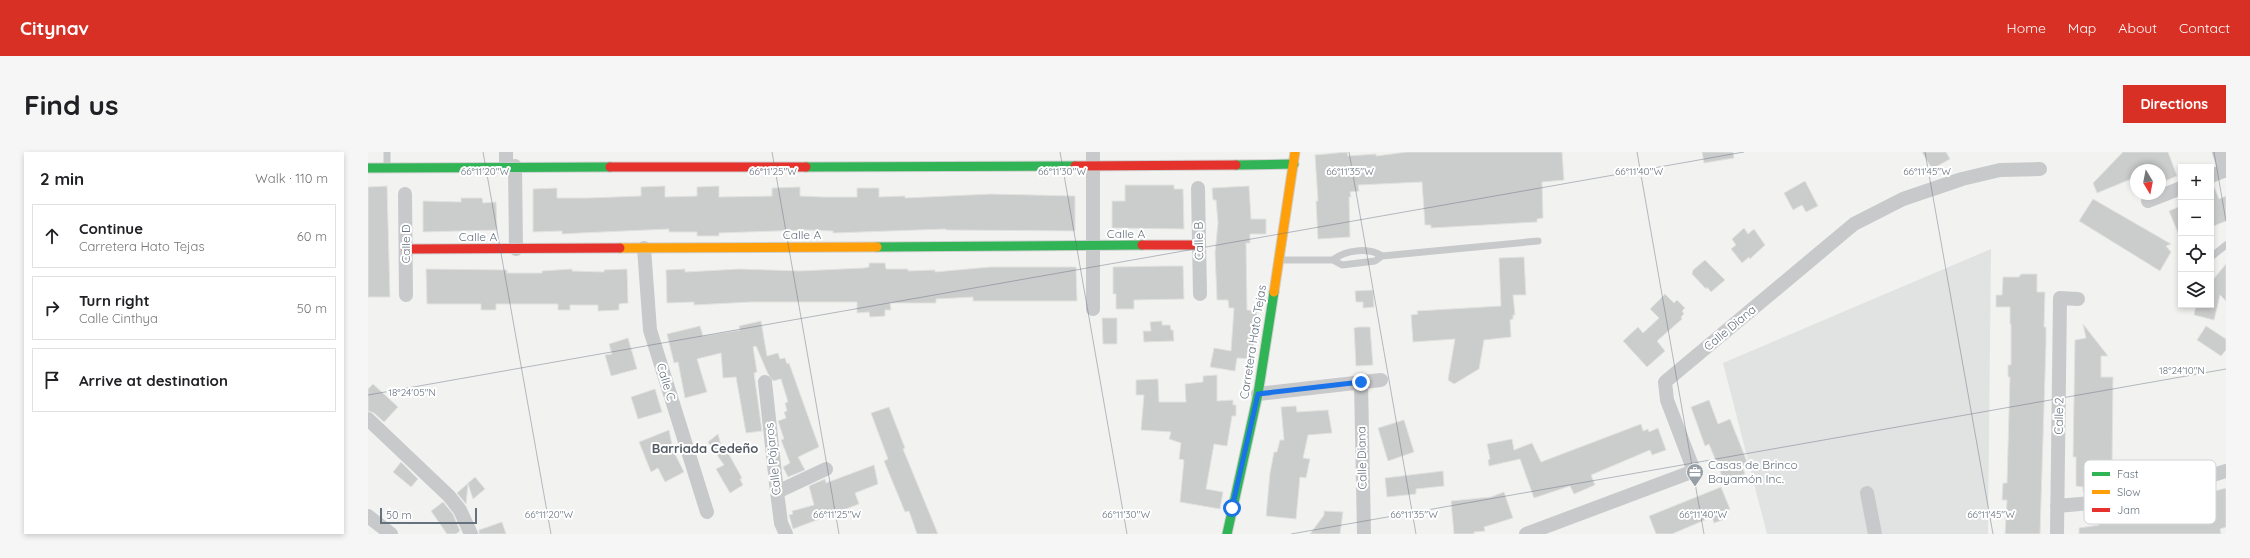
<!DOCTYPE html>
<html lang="en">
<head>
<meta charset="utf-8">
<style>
  :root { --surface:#fff; --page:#f6f6f6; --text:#202124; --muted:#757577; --line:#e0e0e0; --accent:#d93025 }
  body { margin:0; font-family:Quicksand,sans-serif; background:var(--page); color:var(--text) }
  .controls { position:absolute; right:12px; top:12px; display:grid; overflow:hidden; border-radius:0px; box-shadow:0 2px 6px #0003 }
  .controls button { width:36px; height:36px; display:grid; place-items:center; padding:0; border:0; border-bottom:1px solid var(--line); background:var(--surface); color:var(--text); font:20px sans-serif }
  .compass { position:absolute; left:1762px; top:12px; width:36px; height:36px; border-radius:50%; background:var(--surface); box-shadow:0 2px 6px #0003; rotate:170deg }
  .scale { position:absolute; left:12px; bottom:10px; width:97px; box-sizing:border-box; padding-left:4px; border:2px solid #65717e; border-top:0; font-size:11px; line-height:14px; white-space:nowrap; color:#65717e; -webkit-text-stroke:3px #fff; paint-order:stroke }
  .stop { position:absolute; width:12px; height:12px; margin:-9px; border:3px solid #1a73e8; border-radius:50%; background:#fff }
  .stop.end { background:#1a73e8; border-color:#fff; box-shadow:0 1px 4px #0008 }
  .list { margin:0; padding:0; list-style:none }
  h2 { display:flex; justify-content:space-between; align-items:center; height:52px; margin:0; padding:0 16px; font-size:17px }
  h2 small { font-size:13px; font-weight:400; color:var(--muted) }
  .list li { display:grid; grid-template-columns:26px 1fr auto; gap:12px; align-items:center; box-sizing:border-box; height:64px; margin:0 8px 8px; padding:0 8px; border:1px solid var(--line); border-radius:0px }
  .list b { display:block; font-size:15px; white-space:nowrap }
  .list p { margin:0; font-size:13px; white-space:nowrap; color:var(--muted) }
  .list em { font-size:13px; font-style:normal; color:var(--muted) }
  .icon { flex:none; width:22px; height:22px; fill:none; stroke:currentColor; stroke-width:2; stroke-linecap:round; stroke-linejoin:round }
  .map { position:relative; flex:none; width:1858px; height:382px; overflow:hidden; border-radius:0px }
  header { display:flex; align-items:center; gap:24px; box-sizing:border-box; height:56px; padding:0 20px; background:var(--accent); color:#fff }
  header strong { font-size:19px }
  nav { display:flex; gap:22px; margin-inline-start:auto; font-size:14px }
  .intro { display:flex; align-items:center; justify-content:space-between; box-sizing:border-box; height:96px; padding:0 24px }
  h1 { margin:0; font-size:28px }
  .button { padding:10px 18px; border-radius:0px; background:var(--accent); color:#fff; font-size:14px; font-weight:700 }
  main { display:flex; gap:24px; padding:0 24px }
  aside { flex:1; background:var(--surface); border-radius:0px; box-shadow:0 2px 6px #0003 }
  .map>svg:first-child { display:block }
  .built { fill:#e1e2e2 }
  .building { fill:#cbcccc; stroke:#e2e2e1 }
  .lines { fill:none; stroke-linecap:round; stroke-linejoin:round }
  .fast-casing { stroke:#cecfcf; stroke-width:11 }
  .slow-casing { stroke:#cecfcf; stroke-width:11 }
  .jam-casing { stroke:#cecfcf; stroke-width:11 }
  .lane { stroke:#c8c9ca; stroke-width:7 }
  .street { stroke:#c8c9ca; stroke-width:14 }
  .fast { stroke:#30b455; stroke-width:9 }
  .slow { stroke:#ff9f0a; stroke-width:9 }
  .jam { stroke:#e5322d; stroke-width:9 }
  .route { stroke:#1a73e8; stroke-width:5 }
  .ticks { fill:none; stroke:#65717e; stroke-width:1; stroke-opacity:0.45 }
  .labels { text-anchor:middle; stroke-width:4; stroke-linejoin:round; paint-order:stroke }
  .street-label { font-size:12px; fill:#65717e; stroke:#fff }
  .poi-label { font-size:12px; fill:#65717e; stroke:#fff; text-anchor:start }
  .neighbourhood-label { font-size:13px; font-weight:bold; fill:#525b64; stroke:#fff }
  .key { fill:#fff; stroke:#d1d4d8; stroke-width:1 }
  .key-label { font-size:11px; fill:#65717e }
  .ticks-label { font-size:10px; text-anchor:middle; fill:#65717e; stroke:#fff; stroke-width:4; stroke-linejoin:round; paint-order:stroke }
</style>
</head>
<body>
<header>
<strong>Citynav</strong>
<nav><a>Home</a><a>Map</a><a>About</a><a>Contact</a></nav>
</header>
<div class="intro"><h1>Find us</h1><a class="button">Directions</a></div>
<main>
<aside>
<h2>2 min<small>Walk · 110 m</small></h2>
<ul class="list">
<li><svg class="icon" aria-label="ahead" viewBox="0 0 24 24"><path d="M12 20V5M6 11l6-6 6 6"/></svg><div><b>Continue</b><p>Carretera Hato Tejas</p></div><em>60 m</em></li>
<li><svg class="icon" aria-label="right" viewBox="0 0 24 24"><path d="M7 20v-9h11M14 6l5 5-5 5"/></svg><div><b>Turn right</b><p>Calle Cinthya</p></div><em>50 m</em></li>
<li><svg class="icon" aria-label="arrive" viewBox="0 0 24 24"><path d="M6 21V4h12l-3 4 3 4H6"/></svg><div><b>Arrive at destination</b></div></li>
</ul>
</aside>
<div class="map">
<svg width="1858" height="382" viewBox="0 0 1858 382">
  <rect width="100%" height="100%" fill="#f2f2f1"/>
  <path class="built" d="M1623 97 1620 382H1399L1355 211Z"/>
  <path class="building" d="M979 0 980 4 1008 2V4L1039 0H1194L1196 28 1174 30 1175 66 1169 67V70L1063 76V73H1057L1054 30 990 33 991 39 982 40 983 45H981L982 85 950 87 948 49H950L947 3Z
    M1334 0H1365L1366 6 1336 11Z
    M1554 0H1578L1582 7 1564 17Z
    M1755 0H1800L1809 24 1792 31V18H1768V25L1729 41 1725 31Z
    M1437 29 1450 54 1438 60 1434 53 1425 58 1416 41Z
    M1843 32H1845L1851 47 1858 44V69L1843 75Z
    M757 33H806V37H815L816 77 744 76V49H757Z
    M19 34 22 145H0V35Z
    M297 34V45L329 44V35L351 34V45L404 44V36L432 35V44L455 45H489V36H511V45L537 44V46L623 42 707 44V79L578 78V77L465 81V79L438 78 351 81V84H329V80H301V77L212 81 194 82V79L165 80V37L189 36V46H221L273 44V35Z
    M881 34 883 67H898V82H882V91H878L879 158 889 159 884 207 869 206 867 219 842 215 846 196 863 199 866 156H861L860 148H849L847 101 850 71 848 48H845L844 36Z
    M93 46H114L115 51 128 50 129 78 55 80V49L93 50Z
    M1725 47 1803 92 1798 94 1803 100 1792 119 1711 69Z
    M1813 54V88L1801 59Z
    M1376 76 1380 82 1386 77 1397 93 1382 107 1381 105 1374 111 1363 97 1368 93 1364 87Z
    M1156 105 1158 143H1145L1147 163H1145V167L1142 168 1143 185 1116 188 1111 217 1086 232 1080 228 1087 187 1045 190 1043 163 1050 162 1049 159 1133 154 1131 106Z
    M1337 108 1357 128 1343 140 1339 135 1338 137 1324 122 1325 118Z
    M501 111H517L518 117H540V119L567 118V120L622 115H708L709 149H605V145L568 147V151H522L523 158H517V164L502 165 501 160 489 161V150H383L326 153V150L299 151 298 118 317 117V120L372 117 432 119 496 116 501 115Z
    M1858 112V149L1852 143 1846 168 1826 163 1828 153H1843V130Z
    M798 114H815L816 147 766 148V157H748V142H745V115Z
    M58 117 139 118V121H174V119L204 117V119L236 120V118L259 117 260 151 251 152V158L230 159V153H202V158H190V152H128V158H113V152H59Z
    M1653 122H1669V140H1677L1676 175H1678V192L1672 382H1637L1639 348H1634L1635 331H1639L1642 225H1640V213H1643V172H1642V155H1628V143H1634L1635 125H1651Z
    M1005 138 1006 155 995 156V150H988L987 139Z
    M1297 142 1306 151 1309 148 1317 156 1314 159 1316 162 1313 165 1314 167 1289 189 1297 199 1279 215 1255 189 1270 175 1275 181 1291 166 1282 157Z
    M734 166H749V192H735Z
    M393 169 399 204 410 201 412 207 417 206 419 212 421 211 451 295 430 305 437 318 420 325 415 315 422 311 413 288 416 287 410 269 418 266 416 260 419 259 417 251 420 250 413 227 405 229 400 222 388 194 385 195 389 220 386 221 394 279 378 281 368 225 355 226 353 201 329 207 339 240 317 246 310 210 306 211 299 182 332 174 335 184 372 178 371 174Z
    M794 169V173H802L803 178H805L806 189 776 190 775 179H783L782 170Z
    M1715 172 1740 204H1733V225H1745L1744 318 1756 319 1755 332H1744V338L1715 340V335L1708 334V305H1705L1707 188 1718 186Z
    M1838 174 1858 187V198L1853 204 1829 188Z
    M990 175H1002L1005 213 988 214 986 176Z
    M260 186 269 217 243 224 237 203 244 202 241 192Z
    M849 223V249L865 248V253H868V264H864L859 294 846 292 838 337 855 340 852 357 812 350 816 308 811 307 813 291 801 287 803 280 773 278 776 243H768V228L790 227 791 250H818L817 232 835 230V224Z
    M5 232 30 255 16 270 6 261 0 259V237Z
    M287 237 294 260 270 267 263 245Z
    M1341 248 1350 272 1362 267 1380 312 1374 314 1377 322 1356 329 1341 292 1337 294 1323 255Z
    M928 254 929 260 960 258 964 281 940 283 935 306 942 307 938 326 932 325 928 367 898 364 902 321 906 300H909L912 288H916L913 255Z
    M521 255 537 296 535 297 570 382H549L541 359 537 360 516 309 520 307 503 261Z
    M1036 268 1046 300 1020 309 1010 276Z
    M1273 272 1275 279 1280 277 1281 280 1290 276 1298 298 1284 303 1282 298 1223 323 1227 333 1206 342 1202 334 1166 346 1152 307 1121 314 1120 308 1122 307 1119 292 1144 287 1146 298 1164 291 1173 310Z
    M301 278 305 298 316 320 297 330 290 316 283 320 271 290Z
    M350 282 354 297H358L374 326 372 327 375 333 362 341 348 317 356 313 340 290Z
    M33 310 50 327 43 335 25 320Z
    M506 313 510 332 487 341 491 352 425 377 421 363 425 362 424 359 446 353 441 334 457 327 458 331Z
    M1075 319 1076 334 1048 337V342L1019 345 1017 326Z
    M107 325 117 337 105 347 100 332 98 352 89 341Z
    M1353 335 1362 357 1355 360 1357 367 1346 371 1344 365 1304 382H1288L1281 364Z
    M1858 336V375L1852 377 1853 382H1711V376L1731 373 1730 371Z
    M1136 340 1145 366 1116 375 1117 379 1106 380V382H1086L1083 349 1123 345Z
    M75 350 85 362 92 379 88 382H79L63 359Z
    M956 359 975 360 972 382H942L956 363Z
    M134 370 138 382H111V378Z"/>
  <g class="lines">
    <g class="fast-casing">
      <path id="fast" d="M868 13 926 12
        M438 15 707 14
        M0 16 242 15
        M509 95 774 93
        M859 382 890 242 906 140"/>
    </g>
    <g class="slow-casing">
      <path id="slow" d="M252 96 509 95
        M906 140 927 0"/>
    </g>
    <g class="jam-casing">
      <path id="jam" d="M707 14 868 13
        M242 15H438
        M774 93H831
        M38 97 252 96"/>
    </g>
    <path class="lane" d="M19 0V15
      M1843 105 1858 93
      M912 108H965L974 113 1007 109 1014 104 1170 89
      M965 108C977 98 1001 95 1014 104"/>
    <path class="street" d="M138 0V14
      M725 0V157
      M1851 0 1857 19
      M147 14 148 97
      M1843 24 1858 18
      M830 36 832 142
      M37 42 38 143
      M1780 49 1813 36
      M276 96 282 178 339 360
      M397 230 409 340 413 371 418 382
      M993 230 996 382
      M890 242 1013 228
      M0 267 81 344 92 358 103 382
      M409 340 458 317
      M1499 341 1507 382
      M1689 354 1770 347 1858 319
      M0 364 23 382
      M1158 382 1326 319 1299 248 1297 230 1486 72 1535 47 1594 27 1632 18 1672 17
      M1689 382 1692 146 1710 147"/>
    <use href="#fast" class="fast"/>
    <use href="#slow" class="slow"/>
    <use href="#jam" class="jam"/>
  </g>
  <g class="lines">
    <path class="route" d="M864 356 890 242 993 230"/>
  </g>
  <path class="ticks" d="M115 0 183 382M404 0 471 382M692 0 759 382M981 0 1048 382M1269 0 1336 382M1557 0 1625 382M1846 0 1858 69M0 243 1376 0M923 382 1858 217"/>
  <defs>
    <g id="office-pin" transform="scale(0.9)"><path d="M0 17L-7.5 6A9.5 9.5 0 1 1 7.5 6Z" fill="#969ea6" stroke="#fff"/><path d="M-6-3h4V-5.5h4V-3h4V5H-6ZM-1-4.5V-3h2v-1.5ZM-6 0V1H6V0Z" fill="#fff"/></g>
  </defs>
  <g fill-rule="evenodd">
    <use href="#office-pin" x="1327" y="320"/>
  </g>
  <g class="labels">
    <g class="street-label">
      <text x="758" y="86">Calle A</text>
      <text x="434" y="87">Calle A</text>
      <text x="110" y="89">Calle A</text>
      <text transform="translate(831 89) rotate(-91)" y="4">Calle B</text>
      <text transform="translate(38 92) rotate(-90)" y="4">Calle D</text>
      <text transform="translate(1362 176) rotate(-40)" y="4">Calle Diana</text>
      <text transform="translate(885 190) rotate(-81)" y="4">Carretera Hato Tejas</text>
      <text transform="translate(298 230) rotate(73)" y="4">Calle C</text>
      <text transform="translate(1691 264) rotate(-89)" y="4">Calle 2</text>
      <text transform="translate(994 306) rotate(-91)" y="4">Calle Diana</text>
      <text transform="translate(405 307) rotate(-96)" y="4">Calle Pájaros</text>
    </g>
    <g class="poi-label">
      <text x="1340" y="317">Casas de Brinco<tspan x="1340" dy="14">Bayamón Inc.</tspan></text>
    </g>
    <g class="neighbourhood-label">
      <text x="337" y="301">Barriada Cedeño</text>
    </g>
  </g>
  <rect x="1716" y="308" width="132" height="64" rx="6" class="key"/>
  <rect x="1724" y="320" width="18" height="4" fill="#30b455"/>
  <rect x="1724" y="338" width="18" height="4" fill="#ff9f0a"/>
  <rect x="1724" y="356" width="18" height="4" fill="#e5322d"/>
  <g class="key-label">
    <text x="1749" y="326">Fast</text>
    <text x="1749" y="344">Slow</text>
    <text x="1749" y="362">Jam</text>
  </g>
  <g class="ticks-label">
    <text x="1559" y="23">66°11'45"W</text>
    <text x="117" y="23">66°11'20"W</text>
    <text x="405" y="23">66°11'25"W</text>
    <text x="694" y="23">66°11'30"W</text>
    <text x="982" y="23">66°11'35"W</text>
    <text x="1271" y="23">66°11'40"W</text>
    <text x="1814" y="222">18°24'10"N</text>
    <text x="44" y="244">18°24'05"N</text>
    <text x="181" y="366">66°11'20"W</text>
    <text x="469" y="366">66°11'25"W</text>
    <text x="758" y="366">66°11'30"W</text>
    <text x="1046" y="366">66°11'35"W</text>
    <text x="1335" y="366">66°11'40"W</text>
    <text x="1623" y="366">66°11'45"W</text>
  </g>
</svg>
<div class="controls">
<button>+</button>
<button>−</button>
<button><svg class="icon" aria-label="locate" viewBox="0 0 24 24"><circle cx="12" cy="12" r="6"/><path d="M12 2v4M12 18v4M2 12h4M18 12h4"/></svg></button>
<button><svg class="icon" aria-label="layers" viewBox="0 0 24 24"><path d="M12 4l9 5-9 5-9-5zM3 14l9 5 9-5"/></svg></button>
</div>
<svg class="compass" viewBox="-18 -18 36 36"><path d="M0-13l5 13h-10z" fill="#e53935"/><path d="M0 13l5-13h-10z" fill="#757577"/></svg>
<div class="scale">50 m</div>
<div class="stop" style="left:864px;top:356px"></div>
<div class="stop end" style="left:993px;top:230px"></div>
</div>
</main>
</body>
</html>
